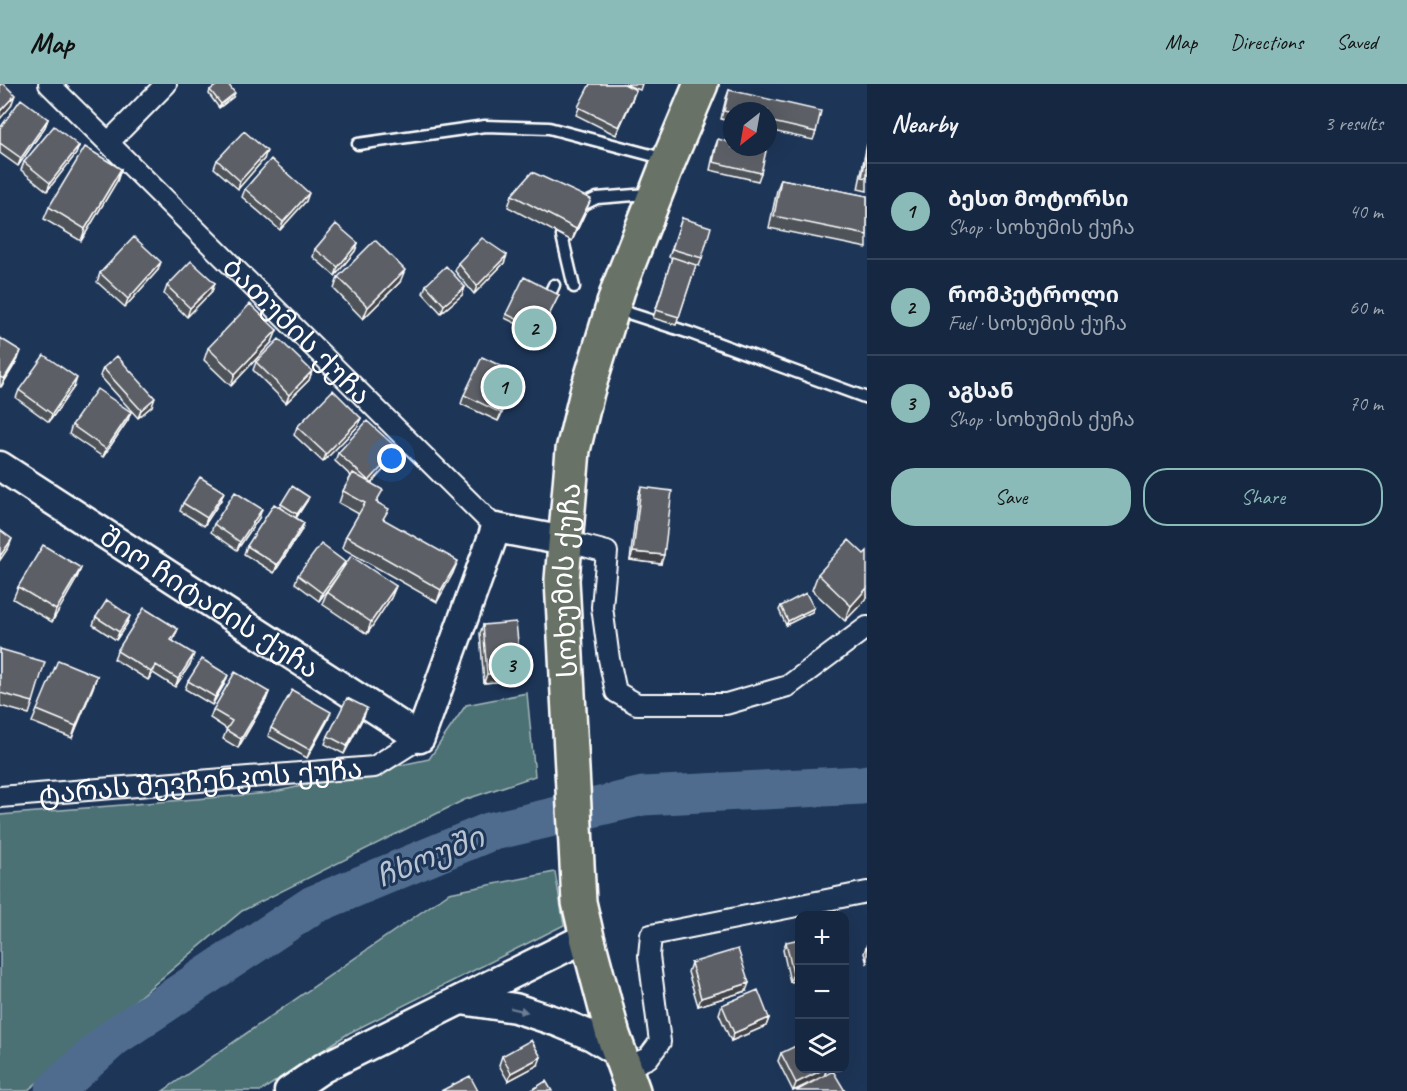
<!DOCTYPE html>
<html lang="en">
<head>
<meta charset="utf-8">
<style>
  :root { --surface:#162841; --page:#1f3048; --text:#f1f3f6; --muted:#9ea6b1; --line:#35445a; --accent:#8bbbb9 }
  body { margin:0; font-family:Caveat,"Noto Sans Georgian",sans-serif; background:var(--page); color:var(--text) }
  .controls { position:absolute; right:18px; bottom:18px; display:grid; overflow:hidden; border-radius:12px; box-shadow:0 6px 24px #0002 }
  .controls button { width:54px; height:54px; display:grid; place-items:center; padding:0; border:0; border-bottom:2px solid var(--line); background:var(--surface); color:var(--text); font:30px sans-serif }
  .compass { position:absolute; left:723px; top:18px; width:54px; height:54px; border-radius:50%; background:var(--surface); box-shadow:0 6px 24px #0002; rotate:211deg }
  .you { position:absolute; left:392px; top:375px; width:21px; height:21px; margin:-15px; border:4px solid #fff; border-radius:50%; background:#1a73e8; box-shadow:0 0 0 9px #1a73e833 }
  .badge { display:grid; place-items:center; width:39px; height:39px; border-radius:50%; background:var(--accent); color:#111; font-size:20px; font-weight:700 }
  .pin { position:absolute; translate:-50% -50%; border:3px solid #fff; box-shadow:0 2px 6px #0006 }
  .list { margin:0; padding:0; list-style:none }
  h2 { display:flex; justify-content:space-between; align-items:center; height:78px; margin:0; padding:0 24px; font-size:26px }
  h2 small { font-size:20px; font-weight:400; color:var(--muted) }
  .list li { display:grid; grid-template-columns:39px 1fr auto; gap:18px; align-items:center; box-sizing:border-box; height:96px; padding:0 24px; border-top:2px solid var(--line) }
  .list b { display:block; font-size:22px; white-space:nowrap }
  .list p { margin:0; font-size:20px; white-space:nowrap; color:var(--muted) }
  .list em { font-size:20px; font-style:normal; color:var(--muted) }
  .actions { display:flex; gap:12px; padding:18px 24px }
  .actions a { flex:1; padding:14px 0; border:2px solid var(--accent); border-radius:24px; text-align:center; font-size:21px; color:var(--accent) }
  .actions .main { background:var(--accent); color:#111 }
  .icon { flex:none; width:33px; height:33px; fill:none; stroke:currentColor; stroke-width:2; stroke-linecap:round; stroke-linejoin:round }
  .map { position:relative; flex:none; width:867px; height:1007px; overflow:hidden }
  header { display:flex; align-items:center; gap:36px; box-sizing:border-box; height:84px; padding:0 30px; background:var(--accent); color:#111 }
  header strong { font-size:28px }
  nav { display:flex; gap:33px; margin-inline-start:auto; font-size:21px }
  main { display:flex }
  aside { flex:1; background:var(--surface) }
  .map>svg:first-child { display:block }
  .green { fill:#4b7174; stroke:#a5b8ba; stroke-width:1.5 }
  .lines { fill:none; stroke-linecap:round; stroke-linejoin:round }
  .river { stroke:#4f6c8f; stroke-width:39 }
  .lane-casing { stroke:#fff; stroke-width:15 }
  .street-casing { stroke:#fff; stroke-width:24 }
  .secondary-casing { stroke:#fff; stroke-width:33 }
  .highway-casing { stroke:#fff; stroke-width:38 }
  .lane { stroke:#1d3557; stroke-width:10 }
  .street { stroke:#1d3557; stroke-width:20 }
  .secondary { stroke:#1d3557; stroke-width:28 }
  .highway { stroke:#697266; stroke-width:33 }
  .wall { fill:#4e5258; stroke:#fff; stroke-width:1.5 }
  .shaded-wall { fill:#404247; stroke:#fff; stroke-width:1.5 }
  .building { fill:#5b5f66; stroke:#fff; stroke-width:1.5 }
  .oneway { fill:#6c7c92 }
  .labels { text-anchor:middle; stroke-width:6; stroke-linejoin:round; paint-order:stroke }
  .street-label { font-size:28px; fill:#fff; stroke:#1d3557 }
  .water-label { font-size:30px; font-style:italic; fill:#b9c4d2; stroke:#1d3557 }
</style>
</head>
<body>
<header>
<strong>Map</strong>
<nav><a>Map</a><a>Directions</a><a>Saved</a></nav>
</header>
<main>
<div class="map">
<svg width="867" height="1007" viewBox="0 0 867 1007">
  <rect width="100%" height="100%" fill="#1d3557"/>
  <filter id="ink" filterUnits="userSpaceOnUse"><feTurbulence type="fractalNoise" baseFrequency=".0167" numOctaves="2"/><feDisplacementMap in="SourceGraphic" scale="12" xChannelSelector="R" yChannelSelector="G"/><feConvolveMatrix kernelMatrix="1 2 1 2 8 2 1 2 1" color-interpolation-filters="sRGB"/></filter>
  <g filter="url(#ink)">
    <path class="green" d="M527 609 535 692 464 716 242 827 27 1007H0V731L269 709 429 675 466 621Z
      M555 788 564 841 349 949 261 1007H163L449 809Z"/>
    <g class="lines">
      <path class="river" d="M54 1007 114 953 313 821 489 748 643 712 862 701 867 700"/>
      <g class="lane-casing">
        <path id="lane" d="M358 60 485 42 549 44 666 75
          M578 123 597 114 647 110
          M562 152 574 203
          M545 220 554 201
          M616 225 690 249 867 314
          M526 255 536 236"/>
      </g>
      <g class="street-casing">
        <g id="street">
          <path id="s1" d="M49 0 496 444"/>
          <path d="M109 58 166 0"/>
          <path d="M565 457 607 468 602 523 609 575 616 608 637 620H726L788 602 867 543"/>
          <path id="s2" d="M0 713 374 683 420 654"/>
          <path d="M625 984 648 974 660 958 649 872 651 851 867 808"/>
        </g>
      </g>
      <g class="secondary-casing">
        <g id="secondary">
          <path id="s3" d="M0 382 420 654 496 444 565 457"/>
          <path d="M461 916 515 924 558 938 592 952 620 969"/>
          <path d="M289 1007 323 984 587 853"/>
        </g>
      </g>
      <g class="highway-casing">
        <g id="highway">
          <path id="s4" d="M633 1007 613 951 587 853 579 818 562 496 573 366 587 308 618 206 669 76 701 0"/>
        </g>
      </g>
      <use href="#lane" class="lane"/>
      <use href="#street" class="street"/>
      <use href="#secondary" class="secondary"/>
      <use href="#highway" class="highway"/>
    </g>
    <path class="wall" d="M590 0H642L640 6 624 0 633 14 616 51 576 31Z
      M210 6 233 13 219 24 209 10Z
      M729 6 816 48 813 56 768 46V27H732V38L721 35 726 14Z
      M48 35 45 43 18 82 0 69V44Z
      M718 55 761 89 758 97 710 86 715 63Z
      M867 60V107L858 105Z
      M79 62 76 70 47 107 21 86 24 78Z
      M264 75 238 105 214 84 217 76Z
      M121 85 117 97 81 157 44 135 49 123Z
      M781 95 867 112V164L769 144 777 106Z
      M245 105 306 117 280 146 242 113Z
      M512 111 586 127 572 157 508 123Z
      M682 134 702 174 699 182 696 181 676 241 653 234 672 174 669 173Z
      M358 159 355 167 335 192 313 173 315 165Z
      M507 171 504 179 474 210 455 187 458 179Z
      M158 186 125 223 97 198 100 189Z
      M338 193 400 198 363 235 334 205Z
      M215 199 212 207 187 233 164 210 167 202Z
      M426 201 465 203 462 211 441 229 423 209Z
      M559 211 539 251 505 234 506 230Z
      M277 246 272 258 231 302 204 276 208 264Z
      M0 254 18 275 1 303H0Z
      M256 278 312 287 309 296 286 319 253 286Z
      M103 284 152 322 138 334 100 292Z
      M517 299 498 337 461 320 464 311Z
      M74 303 49 338 16 314 19 306Z
      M361 334 358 342 323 378 294 351 297 343Z
      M128 336 103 373 69 350 72 341Z
      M398 365 395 373 371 399 384 436 453 489 437 518 342 464 346 452 359 430 339 419 343 407 351 392 335 377 338 369Z
      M641 403 661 480 630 476 638 411Z
      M221 416 204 442 180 427 183 419Z
      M307 417 296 434 304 439 301 447 274 489 244 470 247 462 280 423 281 420Z
      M259 434 237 466 211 448 214 440Z
      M864 470 867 514 845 537 812 506 818 490Z
      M345 478 344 483 396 502 391 514 367 550 322 520 327 508 330 502 319 517 295 499 298 491Z
      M81 484 76 496 52 538 13 515 18 503Z
      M781 522 814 524 812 528 786 541 779 526Z
      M96 533 127 540 116 556 93 541Z
      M483 541 521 587 518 596 484 599 480 549Z
      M178 545 173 557 191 579 175 603 153 589 148 596 114 575 117 567Z
      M0 565 33 618 29 630 0 622Z
      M228 591 225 599 212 621 185 605 188 597Z
      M97 592 72 654 32 638 37 626Z
      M269 608 266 616 238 664 223 655 227 645 210 634 213 626Z
      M364 632 344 670 325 660 328 652Z
      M328 636 307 674 268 652 271 644Z
      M786 858 800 896 790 898 783 866Z
      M867 860V880L864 869Z
      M691 879 746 907 698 922 688 888Z
      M722 921 769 934 766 942 731 957 719 930Z
      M781 969 800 984H827L825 991 793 1007 778 977Z
      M502 972 538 981 508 997 499 981Z"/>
    <path class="shaded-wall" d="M636 6 633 14 616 51 619 43Z
      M235 9 233 13 219 24 221 20Z
      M15 11 11 22 0 35V27Z
      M48 35 45 43 18 82 21 74Z
      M79 62 76 70 47 107 50 99Z
      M267 67 264 75 238 105 240 97Z
      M121 85 117 97 81 157 85 145Z
      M309 109 306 117 280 146 283 138Z
      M591 115 586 127 572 157 576 145Z
      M358 159 355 167 335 192 338 183Z
      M507 171 504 179 474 210 477 202Z
      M161 178 158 186 125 223 128 215Z
      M405 186 400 198 363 235 368 223Z
      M215 199 212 207 187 233 190 224Z
      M465 203 462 211 441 229 444 221Z
      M277 246 272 258 231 302 235 290Z
      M21 267 18 275 1 303 4 295Z
      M312 287 309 296 286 319 289 311Z
      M520 291 517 299 498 337 501 329Z
      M77 294 74 303 49 338 52 330Z
      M155 314 152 322 138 334 141 326Z
      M131 328 128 336 103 373 106 365Z
      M361 334 358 342 323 378 326 370Z
      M398 365 395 373 366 405 369 397Z
      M224 408 221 416 204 442 207 434Z
      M309 413 307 417 296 434 297 430Z
      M262 425 259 434 237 466 240 458Z
      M304 439 301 447 274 489 277 481Z
      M12 455 9 463 0 476V472Z
      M633 468 664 471 661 480 630 476Z
      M458 477 453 489 437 518 441 506Z
      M345 478 342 486 319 517 322 509Z
      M81 484 76 496 52 538 56 526Z
      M396 502 391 514 367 550 371 538Z
      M867 504V514L845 537 851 522Z
      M814 524 812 528 786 541 788 537Z
      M130 532 127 540 116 556 119 548Z
      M194 570 191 579 175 603 178 595Z
      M156 581 153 589 148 596 151 588Z
      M521 587 518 596 484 599 487 590Z
      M228 591 225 599 212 621 215 613Z
      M97 592 93 604 72 654 76 642Z
      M269 608 266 616 238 664 241 655Z
      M367 624 364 632 344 670 347 662Z
      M331 628 328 636 307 674 310 666Z
      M800 888V896L790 898 793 890Z
      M749 899 746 907 698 922 701 914Z
      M769 934 766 942 731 957 734 949Z
      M541 973 538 981 508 997 511 989Z
      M826 984H827L824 992 793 1007 796 999Z"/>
    <path class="building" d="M0 0H4L15 11 0 27Z
      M219 0H228L235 9 221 20 210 6Z
      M590 0H624L636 6 619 43 578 23Z
      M729 6 821 27 816 48 768 37V27H732V29L724 27Z
      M21 15 48 35 21 74 0 59V44Z
      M54 42 79 62 50 99 24 78Z
      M244 47 267 67 240 97 217 76Z
      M718 55 732 59V63H751L766 67 761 89 713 78Z
      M85 63 121 85 85 145 49 123Z
      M867 68V94L862 93Z
      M271 75 309 109 283 138 245 105Z
      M532 88 591 115 576 145 512 111Z
      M781 95 867 112V151L774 132Z
      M682 134 711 143 702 174 672 165Z
      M336 140 358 159 338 183 315 165Z
      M134 153 161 178 128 215 100 189Z
      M482 154 507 171 477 202 458 179Z
      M375 156 405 186 368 223 338 193Z
      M672 173 696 181 679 233 656 226Z
      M191 177 215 199 190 224 167 202Z
      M446 182 465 203 444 221 426 201Z
      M524 193 559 211 541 247 506 230Z
      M250 220 277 246 235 290 208 264Z
      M0 254 21 267 4 295 0 293Z
      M279 255 312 287 289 311 256 278Z
      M44 271 77 294 52 330 19 306Z
      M117 272 155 314 141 326 103 284Z
      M482 273 520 291 501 329 464 311Z
      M97 305 131 328 106 365 72 341Z
      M333 306 361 334 326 370 297 343Z
      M367 337 398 365 369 397 338 369Z
      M353 389 383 406 376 418 389 425 383 435 458 477 441 506 346 452 365 419 343 407Z
      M200 393 224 408 207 434 183 419Z
      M292 402 309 413 297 430 281 420Z
      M641 403 672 407 664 471 633 468Z
      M235 408 262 425 240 458 214 440Z
      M274 420 304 439 277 481 247 462Z
      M0 446 12 455 0 472Z
      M849 456 864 470 867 467V504L851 522 818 490Z
      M321 460 345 478 322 509 298 491Z
      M43 461 81 484 56 526 18 503Z
      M351 472 396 502 371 538 327 508Z
      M806 509 814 524 788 537 781 522Z
      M107 516 130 532 119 548 96 533Z
      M144 524 178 545 171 556 194 570 178 595 156 581 151 588 117 567Z
      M516 538 521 587 487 590 483 541Z
      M0 565 45 578 33 618 0 609Z
      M202 575 228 591 215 613 188 597Z
      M58 576 97 592 76 642 37 626Z
      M235 588 269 608 241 655 226 646 232 637 213 626Z
      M292 606 331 628 310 666 271 644Z
      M347 614 367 624 347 662 328 652Z
      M800 855V888L793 890 786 858Z
      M738 865 749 899 701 914 691 879Z
      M758 906 769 934 734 949 722 921Z
      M531 956 541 973 511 989 502 972Z
      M800 960V984H826L796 999 781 969Z
      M833 987 845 1007H796Z
      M470 992 478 1007H441Z
      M546 997 552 1007H530Z"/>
    <defs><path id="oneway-solid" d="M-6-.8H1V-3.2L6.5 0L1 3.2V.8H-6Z" transform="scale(1.5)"/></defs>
    <use class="oneway" href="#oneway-solid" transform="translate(519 926) rotate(14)"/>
  </g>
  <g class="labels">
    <g class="street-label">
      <text dy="10" stroke="none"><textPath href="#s1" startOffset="350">ბათუმის ქუჩა</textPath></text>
      <text dy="10" stroke="none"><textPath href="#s4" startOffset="519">სოხუმის ქუჩა</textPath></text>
      <text dy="10" stroke="none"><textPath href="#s3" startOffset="250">შიო ჩიტაძის ქუჩა</textPath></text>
      <text dy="10" stroke="none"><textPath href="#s2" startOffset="201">ტარას შევჩენკოს ქუჩა</textPath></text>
    </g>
    <g class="water-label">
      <text transform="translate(430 773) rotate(-22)" y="10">ჩხოუში</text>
    </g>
  </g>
</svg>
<div class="controls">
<button>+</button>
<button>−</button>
<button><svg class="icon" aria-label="layers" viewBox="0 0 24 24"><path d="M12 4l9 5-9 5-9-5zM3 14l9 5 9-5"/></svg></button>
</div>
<svg class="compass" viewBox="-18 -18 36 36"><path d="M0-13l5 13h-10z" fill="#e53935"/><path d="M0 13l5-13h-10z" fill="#9ea6b1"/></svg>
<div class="you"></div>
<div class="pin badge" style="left:503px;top:303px">1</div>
<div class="pin badge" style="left:534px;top:244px">2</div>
<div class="pin badge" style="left:511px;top:581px">3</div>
</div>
<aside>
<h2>Nearby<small>3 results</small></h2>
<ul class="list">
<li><span class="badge">1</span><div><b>ბესთ მოტორსი</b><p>Shop · სოხუმის ქუჩა</p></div><em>40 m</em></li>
<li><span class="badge">2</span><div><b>რომპეტროლი</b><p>Fuel · სოხუმის ქუჩა</p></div><em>60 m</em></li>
<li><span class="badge">3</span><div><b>აგსან</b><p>Shop · სოხუმის ქუჩა</p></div><em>70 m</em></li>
</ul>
<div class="actions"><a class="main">Save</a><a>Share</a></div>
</aside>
</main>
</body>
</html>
